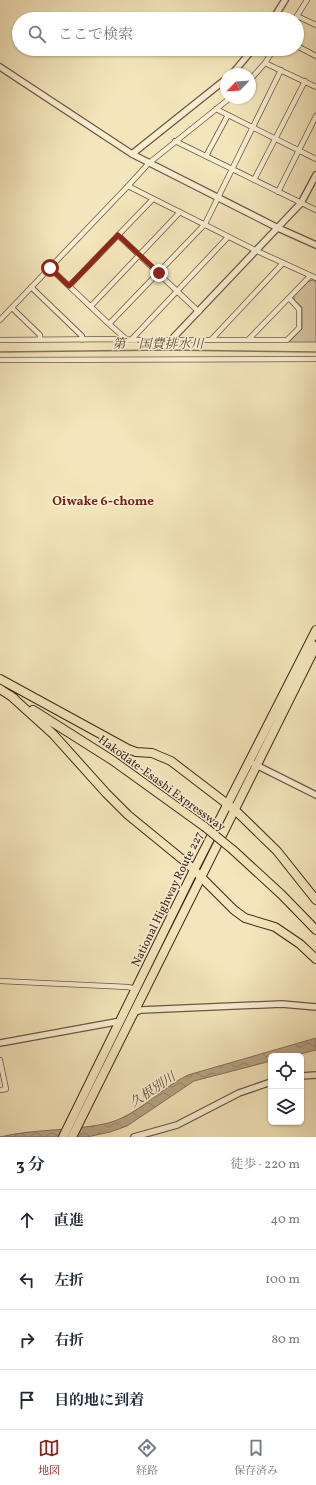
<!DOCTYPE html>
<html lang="ja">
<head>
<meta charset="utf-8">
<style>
  :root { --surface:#fff; --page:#f2f2f3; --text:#1f2937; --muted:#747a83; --line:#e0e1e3; --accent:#8f2418 }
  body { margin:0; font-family:Vollkorn,"Noto Serif JP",serif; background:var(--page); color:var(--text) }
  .controls { position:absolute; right:12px; bottom:12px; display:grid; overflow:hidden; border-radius:6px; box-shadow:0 1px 3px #0004 }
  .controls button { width:36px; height:36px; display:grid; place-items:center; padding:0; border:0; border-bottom:1px solid var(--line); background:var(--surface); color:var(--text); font:20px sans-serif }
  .compass { position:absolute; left:220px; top:68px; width:36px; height:36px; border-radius:50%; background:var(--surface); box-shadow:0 1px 3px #0004; rotate:245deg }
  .stop { position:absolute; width:12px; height:12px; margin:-9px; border:3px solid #8f2418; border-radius:50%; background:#fff }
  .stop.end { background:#8f2418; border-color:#fff; box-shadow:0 1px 4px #0008 }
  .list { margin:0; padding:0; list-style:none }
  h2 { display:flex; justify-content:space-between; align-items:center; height:52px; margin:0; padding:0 16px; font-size:17px }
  h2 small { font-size:13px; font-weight:400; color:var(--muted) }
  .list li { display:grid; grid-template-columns:26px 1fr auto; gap:12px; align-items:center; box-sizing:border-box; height:60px; padding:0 16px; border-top:1px solid var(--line) }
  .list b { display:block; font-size:15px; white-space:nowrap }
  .list em { font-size:13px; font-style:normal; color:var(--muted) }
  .icon { flex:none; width:22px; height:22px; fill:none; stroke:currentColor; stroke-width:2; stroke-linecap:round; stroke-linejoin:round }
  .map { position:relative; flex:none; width:316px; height:1137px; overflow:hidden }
  .search { position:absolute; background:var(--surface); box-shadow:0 1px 3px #0004; left:12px; right:12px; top:12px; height:44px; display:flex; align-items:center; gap:10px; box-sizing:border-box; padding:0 14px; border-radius:22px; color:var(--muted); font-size:15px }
  .sheet { height:292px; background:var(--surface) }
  nav { display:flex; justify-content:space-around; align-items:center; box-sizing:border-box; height:56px; border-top:1px solid var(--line); background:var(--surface); font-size:11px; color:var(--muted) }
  nav a { display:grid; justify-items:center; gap:2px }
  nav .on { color:var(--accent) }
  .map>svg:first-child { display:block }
  .green { fill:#d5c5a1; stroke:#8a765e }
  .water { fill:url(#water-waves); stroke:#86725c }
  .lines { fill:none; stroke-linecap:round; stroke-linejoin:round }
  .stream { stroke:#86725c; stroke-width:1.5 }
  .minor-casing { stroke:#6c5644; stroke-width:6 }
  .tertiary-casing { stroke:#6c5644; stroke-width:8 }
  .trunk-casing { stroke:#3f261c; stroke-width:10 }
  .motorway-casing { stroke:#3f261c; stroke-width:10 }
  .minor { stroke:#f8efd3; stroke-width:4.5 }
  .tertiary { stroke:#f8efd3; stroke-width:5.5 }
  .trunk { stroke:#f4e6bc; stroke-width:8 }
  .motorway { stroke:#f4e6bc; stroke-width:8 }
  .motorway-bridge-casing { stroke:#3f261c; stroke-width:10; stroke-linecap:butt }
  .motorway-bridge { stroke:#f4e6bc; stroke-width:8 }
  .route { stroke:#8f2418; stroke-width:5 }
  .labels { text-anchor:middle; stroke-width:3; stroke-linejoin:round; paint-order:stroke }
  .street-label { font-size:12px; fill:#3f261c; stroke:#f8efd3 }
  .water-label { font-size:13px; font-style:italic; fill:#634c3c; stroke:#f8efd3 }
  .neighbourhood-label { font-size:13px; font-weight:bold; fill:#7a1f14; stroke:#f8efd3 }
</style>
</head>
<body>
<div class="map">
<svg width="316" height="1137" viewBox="0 0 316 1137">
  <defs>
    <pattern id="water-waves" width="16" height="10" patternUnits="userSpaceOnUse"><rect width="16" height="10" fill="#b6a586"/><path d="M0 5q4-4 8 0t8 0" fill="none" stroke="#95866d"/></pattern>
  </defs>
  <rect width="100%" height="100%" fill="#f4e6bc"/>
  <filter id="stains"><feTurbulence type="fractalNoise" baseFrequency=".005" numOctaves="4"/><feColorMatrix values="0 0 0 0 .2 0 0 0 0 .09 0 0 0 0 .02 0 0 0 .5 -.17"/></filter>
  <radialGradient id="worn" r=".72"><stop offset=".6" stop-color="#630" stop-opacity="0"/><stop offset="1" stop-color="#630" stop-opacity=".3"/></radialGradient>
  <path class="green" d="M313 280 316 282V342H289L302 329V307L294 300V296L307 282Z"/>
  <path class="water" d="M316 1038V1050L292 1056H271V1061L194 1081 127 1126 110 1132 87 1137H0C32 1129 70 1131 104 1124 137 1117 159 1089 188 1075Z"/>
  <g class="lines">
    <path class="stream" d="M0 352 167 350 316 352"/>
    <g class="minor-casing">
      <path id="minor" d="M297 16 316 25
        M295 19 307 0
        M297 46 316 56
        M265 63 274 49
        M281 70 205 224 109 324 126 339 131 340H287L299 328V309L289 298
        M250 80 265 63 316 87
        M230 98 149 163 128 186 257 251 316 278
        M216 109 316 159
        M175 141 316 210
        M206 156 228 115
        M254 180 305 81
        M278 192 316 116
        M118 235 199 312
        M50 268 109 324
        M69 286 153 199
        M31 287 82 336V340
        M91 306 180 212
        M12 308 40 335V340
        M0 320 128 186
        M0 340 126 339
        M131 340 228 237
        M211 340 283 263
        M248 340 310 276
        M0 360 316 359
        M0 981 128 987 136 989
        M0 1060 6 1089 0 1090"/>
    </g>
    <g class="tertiary-casing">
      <path id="tertiary" d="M273 19 285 0
        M0 67 132 154 278 228 316 245
        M232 74 253 49
        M132 154 226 79
        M171 340 301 203 316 175
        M254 764 316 795
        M133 1013 141 1010 282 1004 316 1007
        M0 1043 121 1021
        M301 1076 316 1075
        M134 1137 177 1125 239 1093 271 1082"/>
    </g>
    <g class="trunk-casing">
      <path id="trunk" d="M63 1137 194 870 316 630
        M72 1137 316 646"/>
    </g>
    <g class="motorway-casing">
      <path id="motorway" d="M0 679 128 749 136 752 152 753 171 761 235 810 277 851 316 900
        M0 689 14 698
        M11 696 53 734 106 793 128 815 188 864 234 910 245 918 275 927 300 944 316 959
        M33 710 112 760 205 827
        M233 850 282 895 316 930"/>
    </g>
    <use href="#minor" class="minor"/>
    <use href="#tertiary" class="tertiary"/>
    <use href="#trunk" class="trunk"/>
    <use href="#motorway" class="motorway"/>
    <g class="motorway-bridge-casing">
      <path id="motorway-bridge" d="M205 827 233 850"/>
    </g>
    <use href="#motorway-bridge" class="motorway-bridge"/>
  </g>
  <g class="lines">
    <path class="route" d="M50 268 69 286 118 235 159 273"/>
  </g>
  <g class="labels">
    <g class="street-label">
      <text transform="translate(162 783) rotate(36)" y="4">Hakodate-Esashi Expressway</text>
      <text transform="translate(167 899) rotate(-64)" y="4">National Highway Route 227</text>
    </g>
    <g class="water-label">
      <text x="158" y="348">第一国費排水川</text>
      <text transform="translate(152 1089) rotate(-34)" y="5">久根別川</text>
    </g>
    <g class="neighbourhood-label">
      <text x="103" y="505">Oiwake 6-chome</text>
    </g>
  </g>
  <rect width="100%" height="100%" filter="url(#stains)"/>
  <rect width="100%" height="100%" fill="url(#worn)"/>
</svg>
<div class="controls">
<button><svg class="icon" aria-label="locate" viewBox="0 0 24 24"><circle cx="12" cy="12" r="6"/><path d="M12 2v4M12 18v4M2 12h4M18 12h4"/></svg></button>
<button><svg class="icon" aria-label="layers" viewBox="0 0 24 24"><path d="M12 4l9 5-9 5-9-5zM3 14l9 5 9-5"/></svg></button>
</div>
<svg class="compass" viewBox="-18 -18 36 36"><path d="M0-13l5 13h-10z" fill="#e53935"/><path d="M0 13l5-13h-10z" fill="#747a83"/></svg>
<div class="stop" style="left:50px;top:268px"></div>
<div class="stop end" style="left:159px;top:273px"></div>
<div class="search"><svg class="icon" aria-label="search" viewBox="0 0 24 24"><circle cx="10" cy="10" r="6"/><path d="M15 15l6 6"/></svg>ここで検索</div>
</div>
<section class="sheet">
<h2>3 分<small>徒歩 · 220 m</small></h2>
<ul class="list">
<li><svg class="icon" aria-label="ahead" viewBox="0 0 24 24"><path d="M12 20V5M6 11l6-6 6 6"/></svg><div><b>直進</b></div><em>40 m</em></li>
<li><svg class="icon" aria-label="left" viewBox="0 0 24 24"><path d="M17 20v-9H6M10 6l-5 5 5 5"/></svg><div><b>左折</b></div><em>100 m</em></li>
<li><svg class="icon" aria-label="right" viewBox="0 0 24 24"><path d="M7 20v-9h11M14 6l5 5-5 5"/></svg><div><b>右折</b></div><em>80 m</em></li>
<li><svg class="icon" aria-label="arrive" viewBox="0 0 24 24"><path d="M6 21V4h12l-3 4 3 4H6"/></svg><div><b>目的地に到着</b></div></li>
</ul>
</section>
<nav>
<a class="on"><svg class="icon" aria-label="map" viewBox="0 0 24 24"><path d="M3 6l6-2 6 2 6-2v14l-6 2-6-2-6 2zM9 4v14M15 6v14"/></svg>地図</a>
<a><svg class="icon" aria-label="directions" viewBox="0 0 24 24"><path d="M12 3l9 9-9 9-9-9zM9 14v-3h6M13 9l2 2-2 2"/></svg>経路</a>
<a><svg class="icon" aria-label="saved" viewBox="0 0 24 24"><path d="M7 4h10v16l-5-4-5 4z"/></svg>保存済み</a>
</nav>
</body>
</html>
